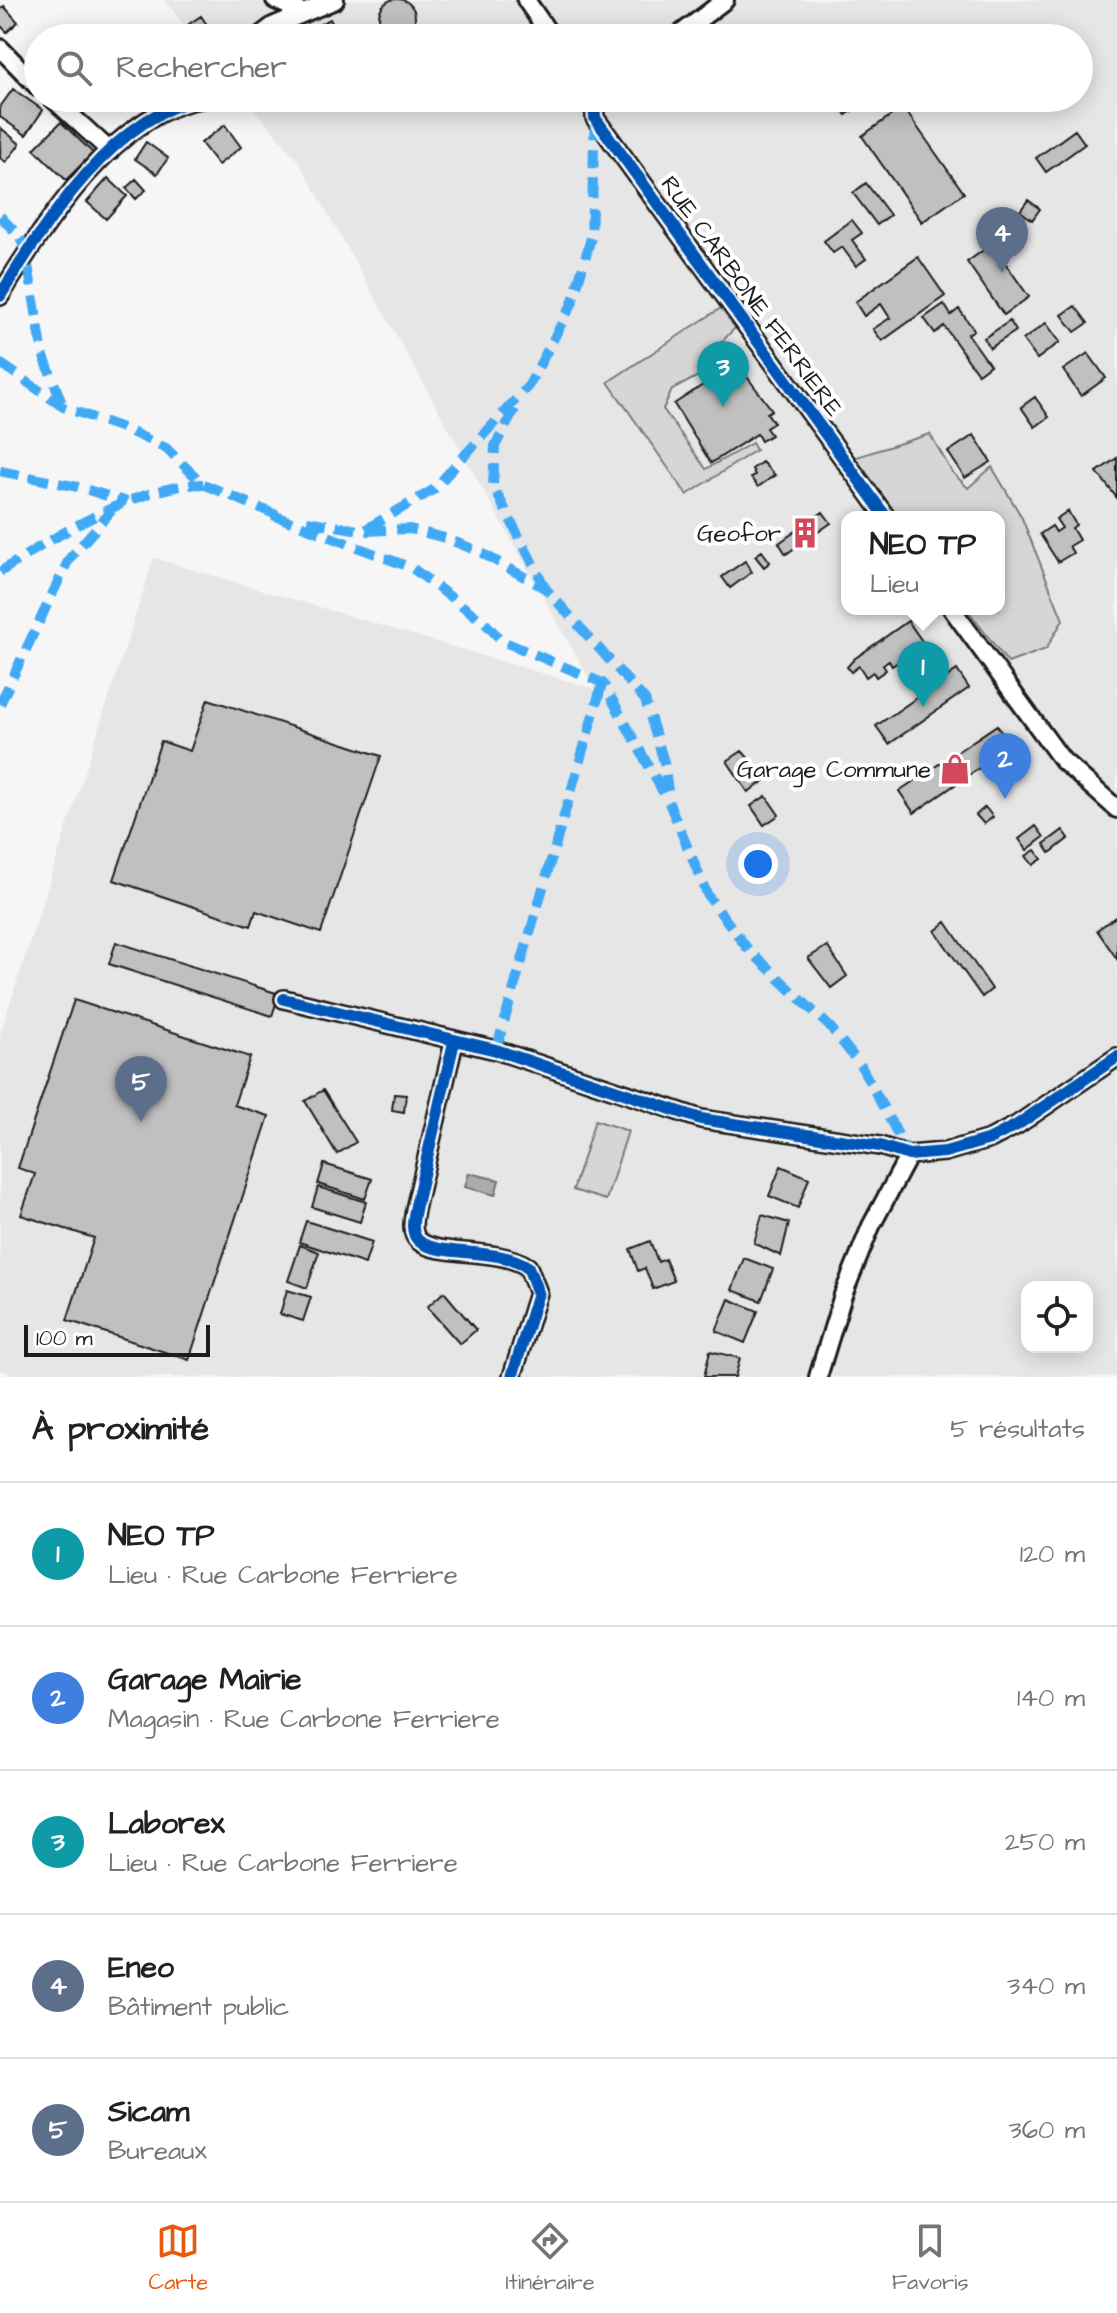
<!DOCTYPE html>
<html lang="fr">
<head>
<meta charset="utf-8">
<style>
  :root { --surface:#fff; --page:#f2f2f2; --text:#202124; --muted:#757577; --line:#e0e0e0; --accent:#ea580c }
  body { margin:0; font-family:"Architects Daughter",sans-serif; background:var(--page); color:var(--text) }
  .controls { position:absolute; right:24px; bottom:24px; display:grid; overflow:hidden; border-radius:16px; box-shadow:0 4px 20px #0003 }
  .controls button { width:72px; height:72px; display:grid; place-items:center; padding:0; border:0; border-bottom:2px solid var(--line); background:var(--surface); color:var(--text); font:40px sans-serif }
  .scale { position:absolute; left:24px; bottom:20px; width:186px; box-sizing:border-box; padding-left:8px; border:4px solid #1c1c1c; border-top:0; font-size:22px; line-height:28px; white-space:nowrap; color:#1c1c1c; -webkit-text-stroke:6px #fff; paint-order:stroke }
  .you { position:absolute; left:758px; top:864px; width:28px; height:28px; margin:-20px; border:6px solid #fff; border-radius:50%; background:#1a73e8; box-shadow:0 0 0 12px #1a73e833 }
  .badge { display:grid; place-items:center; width:52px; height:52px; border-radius:50%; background:var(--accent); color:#fff; font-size:26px; font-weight:700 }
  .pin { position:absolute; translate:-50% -66px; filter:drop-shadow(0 2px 4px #0008) }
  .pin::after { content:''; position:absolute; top:42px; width:28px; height:24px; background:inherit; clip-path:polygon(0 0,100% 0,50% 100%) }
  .popup { position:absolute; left:841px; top:511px; width:164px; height:104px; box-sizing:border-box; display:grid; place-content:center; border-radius:16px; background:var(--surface); filter:drop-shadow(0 2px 6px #0005); font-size:26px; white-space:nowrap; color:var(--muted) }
  .popup b { font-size:30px; color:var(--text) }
  .popup::after { content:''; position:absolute; left:50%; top:100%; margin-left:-16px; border:16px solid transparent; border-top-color:var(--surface) }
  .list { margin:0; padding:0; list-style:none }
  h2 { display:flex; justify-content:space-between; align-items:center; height:104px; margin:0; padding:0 32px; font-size:34px }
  h2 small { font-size:26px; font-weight:400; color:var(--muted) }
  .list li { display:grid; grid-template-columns:52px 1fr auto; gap:24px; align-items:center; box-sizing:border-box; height:144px; padding:0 32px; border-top:2px solid var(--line) }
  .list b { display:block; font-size:30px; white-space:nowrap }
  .list p { margin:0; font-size:26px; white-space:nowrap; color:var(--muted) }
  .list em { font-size:26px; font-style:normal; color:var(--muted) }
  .icon { flex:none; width:44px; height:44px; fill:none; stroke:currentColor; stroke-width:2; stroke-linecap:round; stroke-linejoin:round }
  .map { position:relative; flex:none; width:1117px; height:1377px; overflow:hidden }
  .search { position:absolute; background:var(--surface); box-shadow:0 4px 20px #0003; left:24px; right:24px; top:24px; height:88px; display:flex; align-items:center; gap:20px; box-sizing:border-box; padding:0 28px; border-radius:44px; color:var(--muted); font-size:30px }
  .sheet { height:824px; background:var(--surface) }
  nav { display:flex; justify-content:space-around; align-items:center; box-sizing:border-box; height:112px; border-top:2px solid var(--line); background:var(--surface); font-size:22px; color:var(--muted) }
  nav a { display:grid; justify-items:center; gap:4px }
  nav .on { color:var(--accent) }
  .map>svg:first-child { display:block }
  .built { fill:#e6e6e6; fill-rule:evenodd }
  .green { fill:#d6d6d6; stroke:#797979; stroke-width:2 }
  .water { fill:#acacac; stroke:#727272; stroke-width:2 }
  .building { fill:#c0c0c0; stroke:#1c1c1c; stroke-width:2 }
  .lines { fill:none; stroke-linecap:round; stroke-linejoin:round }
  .minor-casing { stroke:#1c1c1c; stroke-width:22 }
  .minor { stroke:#fff; stroke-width:16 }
  .quiet { stroke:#3fa9f5; stroke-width:10; stroke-dasharray:20 10; stroke-linecap:butt }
  .cycleway-casing { stroke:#fff; stroke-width:17 }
  .cycleway { stroke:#0057b8; stroke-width:12 }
  .labels { text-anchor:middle; stroke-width:8; stroke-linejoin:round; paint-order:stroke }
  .street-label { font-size:24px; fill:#1c1c1c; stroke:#fff }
  .poi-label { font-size:24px; fill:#1c1c1c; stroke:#fff; text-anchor:end }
</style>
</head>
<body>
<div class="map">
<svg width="1117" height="1377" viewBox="0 0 1117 1377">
  <rect width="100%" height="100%" fill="#f6f6f6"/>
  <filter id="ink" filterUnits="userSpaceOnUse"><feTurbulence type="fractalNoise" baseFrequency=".0125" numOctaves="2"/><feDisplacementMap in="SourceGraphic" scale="16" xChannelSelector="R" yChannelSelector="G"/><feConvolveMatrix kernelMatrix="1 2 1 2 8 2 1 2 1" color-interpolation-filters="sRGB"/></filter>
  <g filter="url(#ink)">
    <path class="built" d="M164 0H1117V1377H19L0 1370V1034L154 558 595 689 299 162 245 98H1079V38H195ZM847 517H999V609H847ZM1027 1287H1087V1347H1027Z"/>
    <path class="green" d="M724 306 738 325 708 356 702 374 672 390 663 409 706 469 752 443 756 450 687 495 608 382Z
      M930 434 952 472 968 488 992 467 1021 516 1063 620 1046 649 1008 663 967 609H999V517H897L853 458Z
      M595 1120 628 1131 606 1200 573 1190Z"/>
    <path class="water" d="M469 1173 499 1180 495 1195 465 1187Z"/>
    <path class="building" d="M379 17a18 18 0 1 1 36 0a18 18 0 1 1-36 0Z
      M4 6 18 22 7 32 0 25V10Z
      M201 16 212 32 203 38H198L189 24Z
      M330 19 340 38H311L307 31Z
      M235 26 241 34 235 38H220Z
      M13 89 43 110 26 135 0 117V107Z
      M850 98 866 101 846 115 839 105Z
      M903 107 964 193 922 222 862 136Z
      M61 122 93 153 66 180 34 149Z
      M225 125 241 147 218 165 201 143Z
      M1 128 20 144 6 162 0 158Z
      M1075 130 1085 144 1046 172 1036 158Z
      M146 142 168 158 157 174 135 159Z
      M108 178 127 196 106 219 87 202Z
      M136 179 146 190 136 199 126 188Z
      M866 183 890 215 877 225 853 193Z
      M1028 200 1040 209 1032 220 1020 211Z
      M852 220 862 233 852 240 866 259 856 266 842 247 833 253 824 241Z
      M992 244 1029 297 1004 315 967 262Z
      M918 257 945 296 882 341 873 329 890 318 881 304 864 316 855 302Z
      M944 304 951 315 959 309 974 330 968 334 990 365 978 374 944 326 935 333 924 318Z
      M1075 306 1088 323 1075 332 1062 315Z
      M1010 321 1016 331 990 348 984 338Z
      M1046 323 1060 342 1037 359 1023 340Z
      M1088 353 1106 378 1081 396 1063 370Z
      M733 358 772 410 767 413 774 423 766 428 771 435 761 441 757 434 711 463 674 404 718 375 714 369Z
      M1035 397 1049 417 1035 427 1021 407Z
      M974 435 991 462 965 478 948 452Z
      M1117 458V498L1097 472Z
      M762 462 775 475 758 487 751 478 755 475 752 469Z
      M1068 511 1076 525 1072 528 1079 540 1069 546 1073 553 1058 562 1040 534 1052 526 1056 532 1062 528 1056 519Z
      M823 512 831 523 786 554 779 543Z
      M762 551 770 562 764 567 755 556Z
      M745 561 752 572 730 588 722 577Z
      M908 621 924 644 892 666 889 661 883 665 886 670 876 677 873 672 866 677 859 666 851 672 847 667 854 659Z
      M957 670 969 688 889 744 876 726Z
      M208 699 381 756 321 933 256 911 251 926 114 880 161 741 190 751Z
      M997 725 1011 746 914 813 899 791Z
      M742 751 767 779 748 792 727 761Z
      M766 796 779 815 764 825 751 806Z
      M985 807 993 817 984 824 976 815Z
      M1036 826 1044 837 1027 850 1019 839Z
      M1063 830 1069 838 1050 853 1044 844Z
      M1035 850 1042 859 1033 865 1026 856Z
      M1117 916V959L1097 930Z
      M946 922 992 989 982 997 935 931Z
      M116 942 279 994 272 1016 109 964Z
      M827 946 847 976 831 988 808 958Z
      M74 1000 250 1057 234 1105 269 1116 189 1360 67 1320 94 1238 21 1215 35 1174 18 1168Z
      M323 1090 356 1142 337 1154 305 1101Z
      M394 1094 406 1095 404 1112 392 1110Z
      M324 1164 372 1179 365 1199 318 1184Z
      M781 1166 809 1178 798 1208 769 1196Z
      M318 1187 366 1202 360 1222 312 1207Z
      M762 1215 789 1223 781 1256 754 1243Z
      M306 1221 372 1242 365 1264 299 1242Z
      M650 1241 658 1262 665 1259 674 1281 653 1289 645 1268 638 1271 630 1249Z
      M300 1245 319 1252 307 1288 288 1281Z
      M744 1258 773 1269 761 1301 732 1290Z
      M287 1290 311 1297 303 1321 280 1314Z
      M444 1292 476 1330 460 1344 427 1307Z
      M729 1299 758 1311 745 1343 716 1331Z
      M710 1351 740 1358 735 1377H704Z"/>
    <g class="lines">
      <g class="minor-casing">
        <path id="minor" d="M275 0 304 13
          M526 0 552 38
          M257 38 273 26 335 0
          M675 38 725 0
          M0 48 38 87
          M52 98 110 151
          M594 98 595 118 886 517
          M0 296C43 226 116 111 204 98
          M952 609 1062 760 1117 809
          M284 999 496 1050 701 1119 880 1146 909 1155 945 1152 990 1139 1017 1125 1117 1057
          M454 1042 416 1205C414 1216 409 1233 419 1241 437 1257 499 1247 528 1267L538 1293 512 1377
          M818 1377 843 1295 871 1226 909 1155"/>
      </g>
      <use href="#minor" class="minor"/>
      <path class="quiet" d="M0 216 20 237 26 253 43 354 63 406
        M0 363 63 407 125 429 166 448 203 484 279 516
        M515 409 495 446 493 486 546 589
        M0 471 78 487 127 502
        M273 515 412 568 485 623 502 641 603 683 669 803 708 896 747 948 831 1028 861 1066 909 1155
        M307 521 364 531 410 529 445 538 478 551 546 589 645 700 664 762 668 791
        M366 529 433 490 529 385 572 304 591 238 595 118
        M0 572C57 535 135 486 203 484
        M0 704 69 559 112 510
        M496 1050 603 681"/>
      <g class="cycleway-casing">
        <path id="cycleway" d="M594 98 595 118 886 517
          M0 296C43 226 116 111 204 98
          M284 999 496 1050 701 1119 880 1146 909 1155 945 1152 990 1139 1017 1125 1117 1057
          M454 1042 416 1205C414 1216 409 1233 419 1241 437 1257 499 1247 528 1267L538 1293 512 1377"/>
      </g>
      <use href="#cycleway" class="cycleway"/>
    </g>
  </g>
  <defs>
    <g id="building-bare" transform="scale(2.4)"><path d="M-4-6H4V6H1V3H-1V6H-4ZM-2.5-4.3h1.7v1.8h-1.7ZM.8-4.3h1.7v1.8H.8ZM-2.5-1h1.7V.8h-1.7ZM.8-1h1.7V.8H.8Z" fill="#d1495b" stroke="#fff" stroke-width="2.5" paint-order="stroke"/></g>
    <g id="shop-bare" transform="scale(2.4)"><path d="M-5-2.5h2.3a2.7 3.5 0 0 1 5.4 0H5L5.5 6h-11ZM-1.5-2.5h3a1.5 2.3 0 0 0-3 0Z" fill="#d1495b" stroke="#fff" stroke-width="2.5" paint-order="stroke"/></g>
  </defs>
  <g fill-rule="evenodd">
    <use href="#building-bare" x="805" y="533"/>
    <use href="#shop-bare" x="955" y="769"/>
  </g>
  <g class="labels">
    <g class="street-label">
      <text transform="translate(752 296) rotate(54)" y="8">RUE CARBONE FERRIERE</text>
    </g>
    <g class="poi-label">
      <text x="781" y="541">Geofor</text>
      <text x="931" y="777">Garage Commune</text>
    </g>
  </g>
</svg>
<div class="controls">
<button><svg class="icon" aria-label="locate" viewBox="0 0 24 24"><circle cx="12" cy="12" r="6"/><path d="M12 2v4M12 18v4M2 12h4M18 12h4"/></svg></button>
</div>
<div class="scale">100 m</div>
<div class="you"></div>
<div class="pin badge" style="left:923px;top:707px;background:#0f9aa8">1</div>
<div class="popup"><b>NEO TP</b>Lieu</div>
<div class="pin badge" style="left:1005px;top:799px;background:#3f7fe0">2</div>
<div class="pin badge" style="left:723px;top:407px;background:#0f9aa8">3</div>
<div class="pin badge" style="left:1002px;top:273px;background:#5c6f8a">4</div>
<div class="pin badge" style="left:141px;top:1122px;background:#5c6f8a">5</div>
<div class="search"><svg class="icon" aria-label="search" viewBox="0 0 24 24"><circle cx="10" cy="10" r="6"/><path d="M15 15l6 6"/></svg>Rechercher</div>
</div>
<section class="sheet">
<h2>À proximité<small>5 résultats</small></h2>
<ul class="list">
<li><span class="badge" style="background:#0f9aa8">1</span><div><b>NEO TP</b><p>Lieu · Rue Carbone Ferriere</p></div><em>120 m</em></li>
<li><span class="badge" style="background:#3f7fe0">2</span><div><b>Garage Mairie</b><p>Magasin · Rue Carbone Ferriere</p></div><em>140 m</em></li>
<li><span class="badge" style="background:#0f9aa8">3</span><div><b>Laborex</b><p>Lieu · Rue Carbone Ferriere</p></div><em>250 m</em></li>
<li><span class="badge" style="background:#5c6f8a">4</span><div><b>Eneo</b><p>Bâtiment public</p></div><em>340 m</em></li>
<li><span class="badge" style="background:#5c6f8a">5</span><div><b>Sicam</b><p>Bureaux</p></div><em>360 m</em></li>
</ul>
</section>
<nav>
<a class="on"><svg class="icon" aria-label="map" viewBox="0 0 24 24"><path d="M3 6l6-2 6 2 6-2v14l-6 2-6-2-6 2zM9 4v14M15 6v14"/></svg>Carte</a>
<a><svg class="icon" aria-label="directions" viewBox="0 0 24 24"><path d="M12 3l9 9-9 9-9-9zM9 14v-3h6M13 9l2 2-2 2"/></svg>Itinéraire</a>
<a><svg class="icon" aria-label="saved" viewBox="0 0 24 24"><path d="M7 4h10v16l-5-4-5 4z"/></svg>Favoris</a>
</nav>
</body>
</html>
